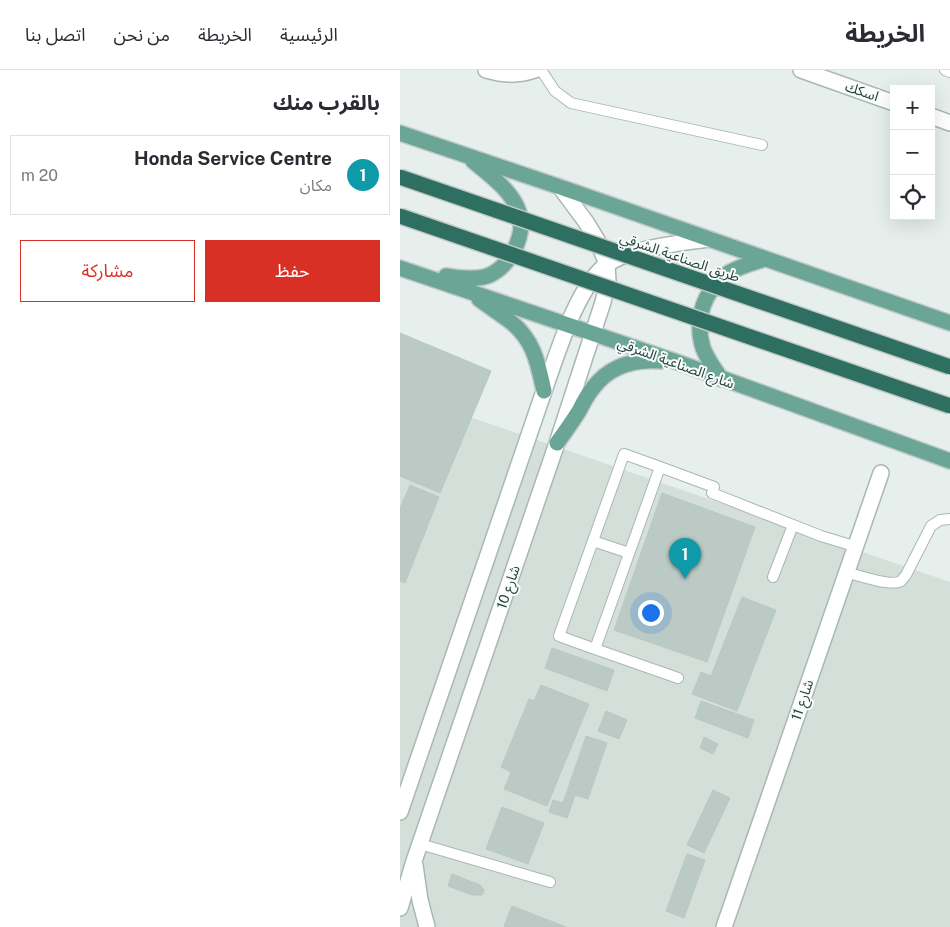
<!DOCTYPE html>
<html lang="ar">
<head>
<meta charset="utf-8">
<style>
  :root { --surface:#fff; --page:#f2f2f3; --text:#2b2b33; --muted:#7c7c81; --line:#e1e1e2; --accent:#d93025 }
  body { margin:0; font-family:"Public Sans","Noto Sans Arabic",sans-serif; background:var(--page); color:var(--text); direction:rtl }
  .controls { position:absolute; right:15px; top:15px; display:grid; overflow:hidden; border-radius:0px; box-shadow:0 5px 20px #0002 }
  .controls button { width:45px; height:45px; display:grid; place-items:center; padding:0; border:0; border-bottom:1px solid var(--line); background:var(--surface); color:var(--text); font:25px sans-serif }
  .you { position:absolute; left:250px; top:542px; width:18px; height:18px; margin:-12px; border:4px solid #fff; border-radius:50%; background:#1a73e8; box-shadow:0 0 0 8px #1a73e833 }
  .badge { display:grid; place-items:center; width:32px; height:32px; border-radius:50%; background:var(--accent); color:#fff; font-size:16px; font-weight:700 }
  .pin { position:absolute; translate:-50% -41px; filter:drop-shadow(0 1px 2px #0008) }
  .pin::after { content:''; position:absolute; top:26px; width:18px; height:15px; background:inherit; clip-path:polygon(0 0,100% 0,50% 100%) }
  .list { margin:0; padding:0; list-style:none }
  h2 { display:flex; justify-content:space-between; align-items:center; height:65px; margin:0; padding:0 20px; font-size:21px }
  h2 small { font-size:16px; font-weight:400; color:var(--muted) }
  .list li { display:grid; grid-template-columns:32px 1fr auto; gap:15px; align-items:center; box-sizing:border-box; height:80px; margin:0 10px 10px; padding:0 10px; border:1px solid var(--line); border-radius:0px }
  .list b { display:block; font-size:19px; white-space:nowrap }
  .list p { margin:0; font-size:16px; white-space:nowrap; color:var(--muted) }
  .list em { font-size:16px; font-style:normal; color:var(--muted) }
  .actions { display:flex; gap:10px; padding:15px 20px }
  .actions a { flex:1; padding:11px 0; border:1px solid var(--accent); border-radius:0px; text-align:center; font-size:18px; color:var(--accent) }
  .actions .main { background:var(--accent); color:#fff }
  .icon { flex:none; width:28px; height:28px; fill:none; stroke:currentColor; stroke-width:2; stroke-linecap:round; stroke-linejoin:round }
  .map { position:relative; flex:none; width:550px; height:857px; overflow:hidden; direction:ltr }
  header { display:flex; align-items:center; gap:30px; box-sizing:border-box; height:70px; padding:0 25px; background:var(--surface); border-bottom:1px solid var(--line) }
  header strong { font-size:24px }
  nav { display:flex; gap:28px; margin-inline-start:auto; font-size:18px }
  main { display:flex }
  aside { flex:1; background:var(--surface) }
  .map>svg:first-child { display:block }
  .built { fill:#d4dfda }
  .building { fill:#bbcac4; stroke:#b8c9c2 }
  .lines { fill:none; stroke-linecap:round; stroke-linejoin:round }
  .lane-casing { stroke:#a8b8b2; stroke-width:12 }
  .street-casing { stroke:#a8b8b2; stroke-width:18 }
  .primary-casing { stroke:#c2cac8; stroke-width:18 }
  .lane { stroke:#fff; stroke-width:10 }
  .street { stroke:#fff; stroke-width:15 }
  .primary { stroke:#6aa596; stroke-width:15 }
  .highway-bridge-casing { stroke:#c2cac8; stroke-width:18; stroke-linecap:butt }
  .highway-bridge { stroke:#2f6f62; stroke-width:15 }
  .labels { text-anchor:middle; stroke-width:4; stroke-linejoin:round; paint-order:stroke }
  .street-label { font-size:14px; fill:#24423a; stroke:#f7fbf9 }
</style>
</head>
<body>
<header>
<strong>الخريطة</strong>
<nav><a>الرئيسية</a><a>الخريطة</a><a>من نحن</a><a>اتصل بنا</a></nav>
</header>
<main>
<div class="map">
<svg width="550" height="857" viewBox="0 0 550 857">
  <rect width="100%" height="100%" fill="#e6efeb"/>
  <path class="built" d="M0 323 550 512V857H0Z"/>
  <path class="building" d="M0 263 91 301 40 423 0 406Z
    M10 415 39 427 5 513 0 511V438Z
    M262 423 355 457 307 592 214 560Z
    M342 527 376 540 337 641 292 624 301 602 311 606Z
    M152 578 214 600 207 621 145 598Z
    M141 615 189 634 147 736 104 719 111 702 101 697 129 629 134 631Z
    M301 631 354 650 348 668 295 648Z
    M206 641 227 650 219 669 198 661Z
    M186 666 207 673 188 729 175 725 167 748 149 742 153 730 163 733Z
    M304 667 318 674 313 684 300 678Z
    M313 720 330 728 304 783 287 775Z
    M102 737 144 753 128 794 86 779Z
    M287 784 305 790 284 848 266 841Z
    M52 804 80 815 84 820 82 825H72L48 816Z
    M112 836 166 857H107L104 856Z"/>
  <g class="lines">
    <g class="lane-casing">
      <path id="lane" d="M141 0 155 21 171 33 362 75
        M545 0 550 2
        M260 397 224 384 159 566 195 579 260 397 314 417
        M312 423 421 466 454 476
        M193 471 229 483
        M446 502C456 505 492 517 501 511 502 510 505 506 506 505L531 456 540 450 550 449
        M373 507 393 455
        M195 579 278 608
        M20 774 150 812"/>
    </g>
    <g class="street-casing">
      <path id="street" d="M86 0C104 5 117 6 135 0
        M401 0 494 33
        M531 46 550 53
        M0 742 144 321C157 285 176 218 206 195 229 178 280 173 309 169
        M15 795 20 830 27 857
        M0 838 14 791 157 373 203 232 208 211 207 194 197 170 186 152 160 117
        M324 857 481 403"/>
    </g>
    <g class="primary-casing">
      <path id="primary" d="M0 63 160 117 550 253
        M0 198 280 293 550 391
        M46 206C58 208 71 210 84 207 108 201 127 166 119 142 112 121 90 105 73 91
        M79 229C89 237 101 244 111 252 134 270 138 294 144 321
        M321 309C315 299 307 289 303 278 296 255 300 231 317 213 320 211 322 207 325 205 337 197 352 193 365 189
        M157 373C165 362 172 352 179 341 183 333 187 325 193 318 210 295 234 289 261 291"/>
    </g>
    <use href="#lane" class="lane"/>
    <use href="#street" class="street"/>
    <use href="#primary" class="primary"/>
    <g class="highway-bridge-casing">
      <path id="highway-bridge" d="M0 107 550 297
        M0 146 550 336"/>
    </g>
    <use href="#highway-bridge" class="highway-bridge"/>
  </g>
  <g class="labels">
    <g class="street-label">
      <text transform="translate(462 21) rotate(19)" y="5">اسكك</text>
      <text transform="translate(280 187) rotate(19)" y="5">طريق الصناعية الشرقي</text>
      <text transform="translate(276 293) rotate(20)" y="5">شارع الصناعية الشرقي</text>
      <text transform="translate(108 517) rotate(-71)" y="5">شارع 10</text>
      <text transform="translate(402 630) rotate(-71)" y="5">شارع 11</text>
    </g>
  </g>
</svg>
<div class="controls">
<button>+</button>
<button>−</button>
<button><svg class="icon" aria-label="locate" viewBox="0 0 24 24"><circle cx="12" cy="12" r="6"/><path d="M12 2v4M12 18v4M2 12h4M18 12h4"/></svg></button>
</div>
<div class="you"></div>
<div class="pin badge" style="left:285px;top:509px;background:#0f9aa8">1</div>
</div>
<aside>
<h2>بالقرب منك<small></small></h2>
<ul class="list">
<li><span class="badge" style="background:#0f9aa8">1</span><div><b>Honda Service Centre</b><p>مكان</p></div><em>20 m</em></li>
</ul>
<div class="actions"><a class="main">حفظ</a><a>مشاركة</a></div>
</aside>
</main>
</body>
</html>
